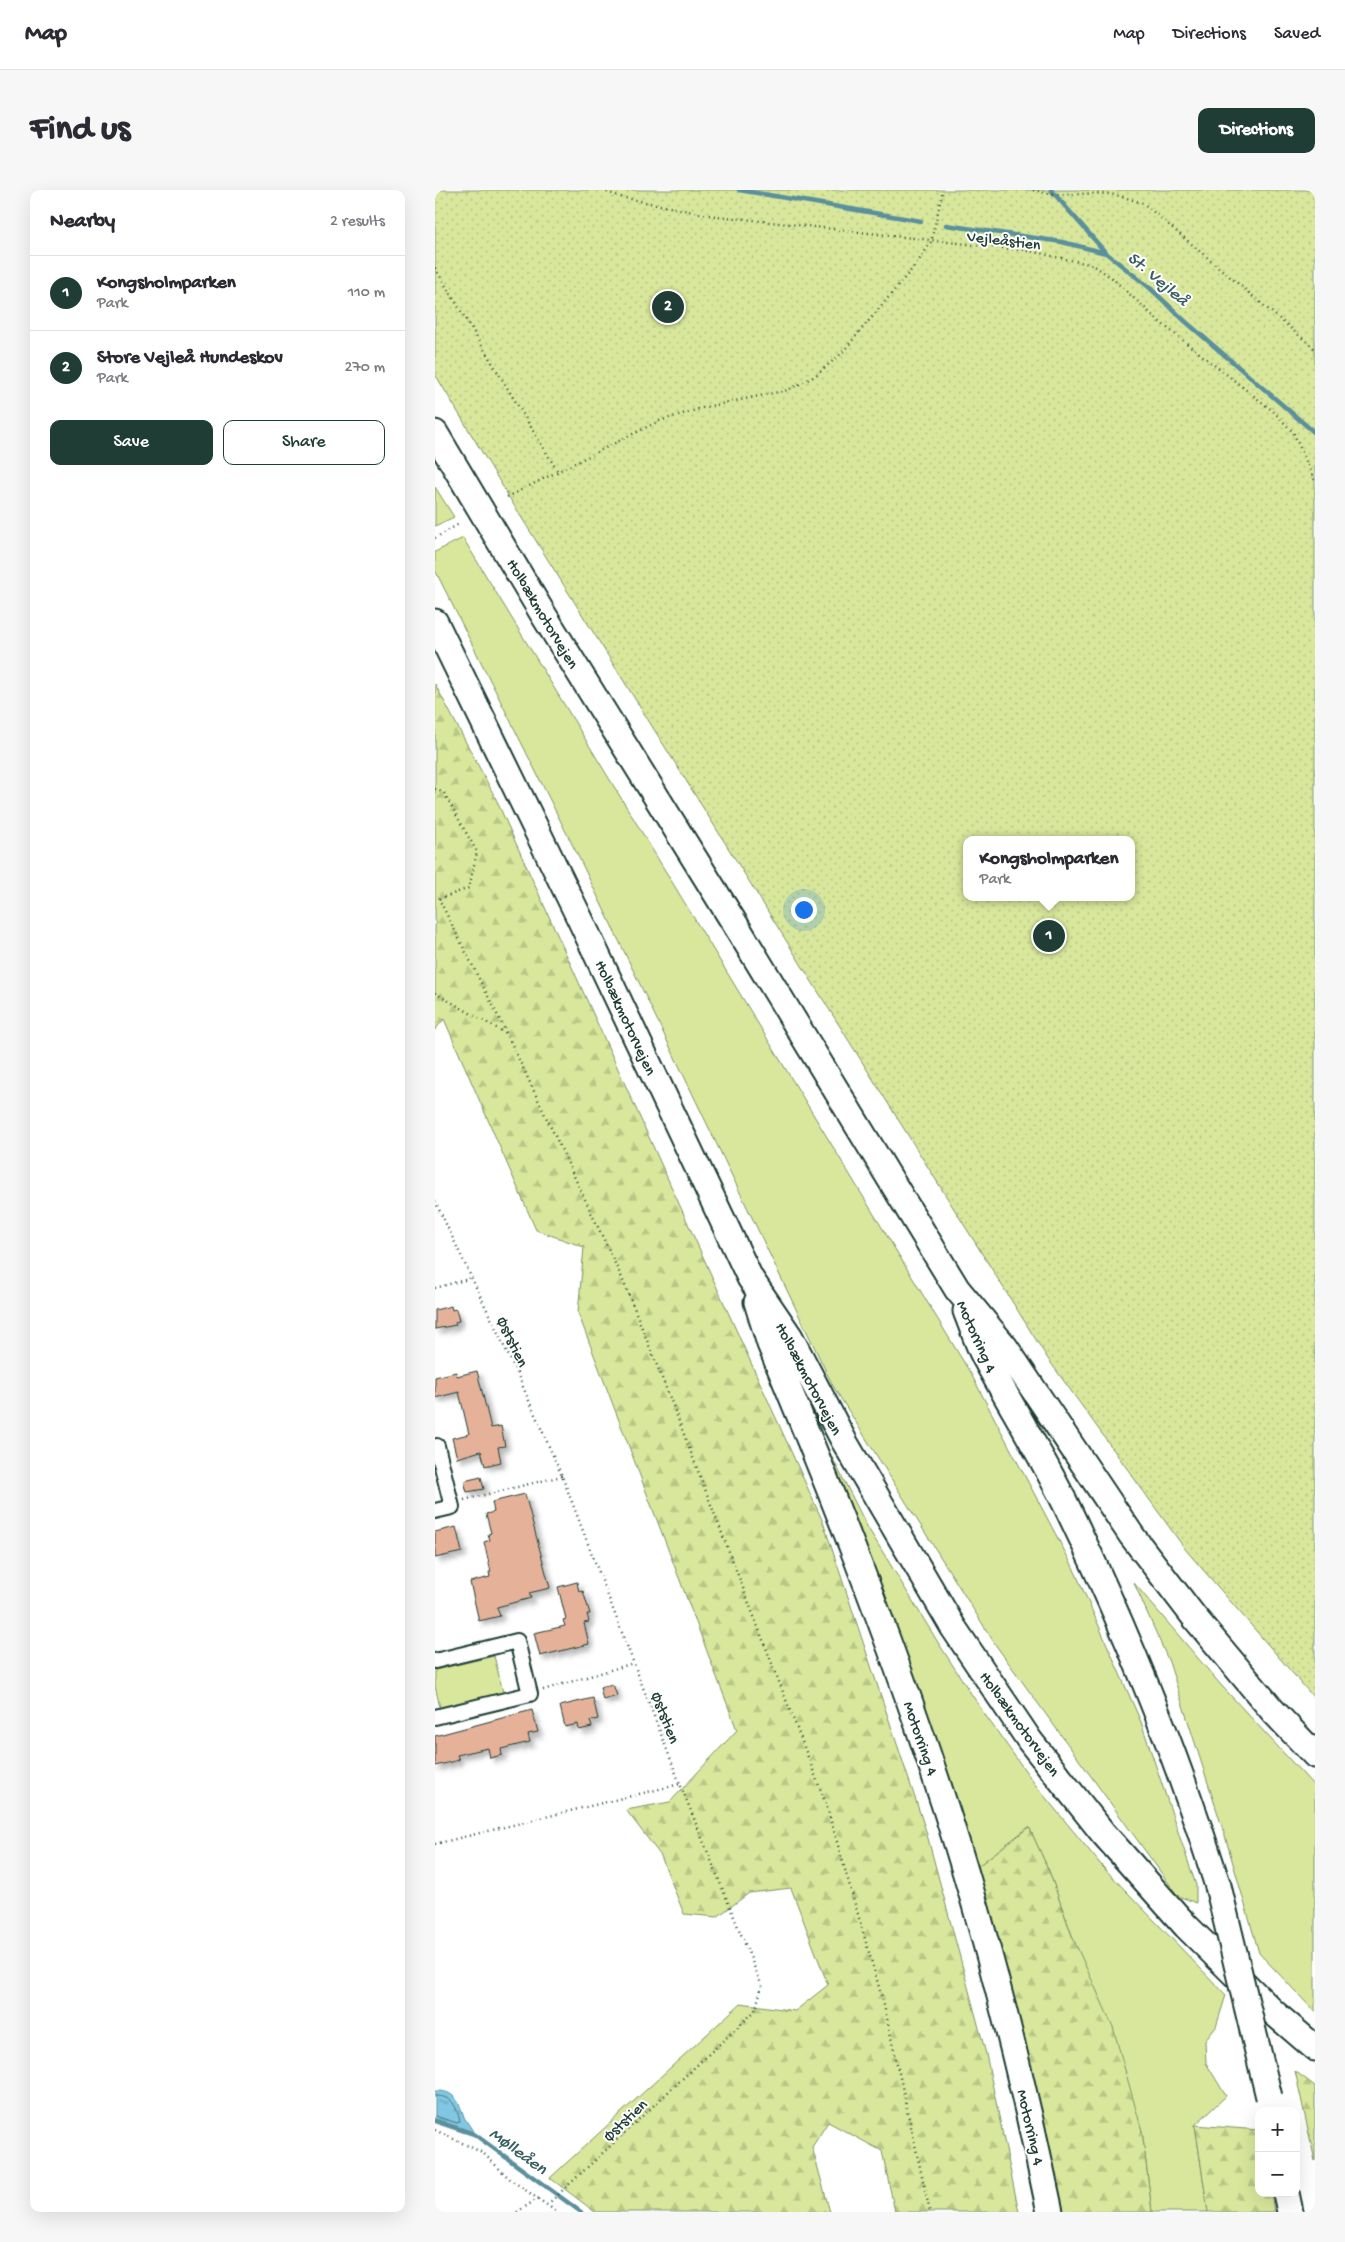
<!DOCTYPE html>
<html lang="en">
<head>
<meta charset="utf-8">
<style>
  :root { --surface:#fff; --page:#f7f7f7; --text:#2b2b33; --muted:#7c7c81; --line:#e1e1e2; --accent:#1f3d34 }
  body { margin:0; font-family:"Gochi Hand",sans-serif; background:var(--page); color:var(--text) }
  .controls { position:absolute; right:15px; bottom:15px; display:grid; overflow:hidden; border-radius:10px; box-shadow:0 5px 20px #0002 }
  .controls button { width:45px; height:45px; display:grid; place-items:center; padding:0; border:0; border-bottom:1px solid var(--line); background:var(--surface); color:var(--text); font:25px sans-serif }
  .you { position:absolute; left:368px; top:719px; width:18px; height:18px; margin:-12px; border:4px solid #fff; border-radius:50%; background:#1a73e8; box-shadow:0 0 0 8px #1a73e833 }
  .badge { display:grid; place-items:center; width:32px; height:32px; border-radius:50%; background:var(--accent); color:#fff; font-size:16px; font-weight:700 }
  .pin { position:absolute; translate:-50% -50%; border:2px solid #fff; box-shadow:0 1px 5px #0006 }
  .popup { position:absolute; left:528px; top:646px; width:172px; height:65px; box-sizing:border-box; display:grid; place-content:center; border-radius:10px; background:var(--surface); filter:drop-shadow(0 1px 4px #0005); font-size:16px; white-space:nowrap; color:var(--muted) }
  .popup b { font-size:19px; color:var(--text) }
  .popup::after { content:''; position:absolute; left:50%; top:100%; margin-left:-10px; border:10px solid transparent; border-top-color:var(--surface) }
  .list { margin:0; padding:0; list-style:none }
  h2 { display:flex; justify-content:space-between; align-items:center; height:65px; margin:0; padding:0 20px; font-size:21px }
  h2 small { font-size:16px; font-weight:400; color:var(--muted) }
  .list li { display:grid; grid-template-columns:32px 1fr auto; gap:15px; align-items:center; box-sizing:border-box; height:75px; padding:0 20px; border-top:1px solid var(--line) }
  .list b { display:block; font-size:19px; white-space:nowrap }
  .list p { margin:0; font-size:16px; white-space:nowrap; color:var(--muted) }
  .list em { font-size:16px; font-style:normal; color:var(--muted) }
  .actions { display:flex; gap:10px; padding:15px 20px }
  .actions a { flex:1; padding:11px 0; border:1px solid var(--accent); border-radius:10px; text-align:center; font-size:18px; color:var(--accent) }
  .actions .main { background:var(--accent); color:#fff }
  .map { position:relative; flex:none; width:880px; height:2022px; overflow:hidden; border-radius:10px }
  header { display:flex; align-items:center; gap:30px; box-sizing:border-box; height:70px; padding:0 25px; background:var(--surface); border-bottom:1px solid var(--line) }
  header strong { font-size:24px }
  nav { display:flex; gap:28px; margin-inline-start:auto; font-size:18px }
  .intro { display:flex; align-items:center; justify-content:space-between; box-sizing:border-box; height:120px; padding:0 30px }
  h1 { margin:0; font-size:35px }
  .button { padding:12px 22px; border-radius:10px; background:var(--accent); color:#fff; font-size:18px; font-weight:700 }
  main { display:flex; gap:30px; padding:0 30px }
  aside { flex:1; background:var(--surface); border-radius:10px; box-shadow:0 5px 20px #0002 }
  .map>svg:first-child { display:block }
  .green { fill:#d8e79b; stroke:#7c9268 }
  .forest { fill:url(#forest-firs); stroke:#7c9268 }
  .park { fill:url(#park-dots); stroke:#7c9268; fill-rule:evenodd }
  .water { fill:url(#water-ripples); stroke:#5a8f9c }
  .lines { fill:none; stroke-linecap:round; stroke-linejoin:round }
  .shore { stroke:#46747a; stroke-width:1 }
  .stream { stroke:#5a8f9c; stroke-width:4.5 }
  .building { fill:#e6b199; stroke:#1f3d34; filter:url(#shadow) }
  .minor-casing { stroke:#1f3d34; stroke-width:18 }
  .motorway-casing { stroke:#1f3d34; stroke-width:29 }
  .path { stroke:#1f3d34; stroke-width:2.5; stroke-dasharray:1 4; stroke-linecap:butt }
  .minor { stroke:#fff; stroke-width:14 }
  .motorway { stroke:#fff; stroke-width:25 }
  .motorway-bridge-casing { stroke:#1f3d34; stroke-width:29; stroke-linecap:butt }
  .motorway-bridge { stroke:#fff; stroke-width:25 }
  .labels { text-anchor:middle; stroke-width:4; stroke-linejoin:round; paint-order:stroke }
  .street-label { font-size:16px; fill:#1f3d34; stroke:#fff }
  .water-label { font-size:18px; font-style:italic; fill:#385f60; stroke:#fff }
</style>
</head>
<body>
<header>
<strong>Map</strong>
<nav><a>Map</a><a>Directions</a><a>Saved</a></nav>
</header>
<div class="intro"><h1>Find us</h1><a class="button">Directions</a></div>
<main>
<aside>
<h2>Nearby<small>2 results</small></h2>
<ul class="list">
<li><span class="badge">1</span><div><b>Kongsholmparken</b><p>Park</p></div><em>110 m</em></li>
<li><span class="badge">2</span><div><b>Store Vejleå Hundeskov</b><p>Park</p></div><em>270 m</em></li>
</ul>
<div class="actions"><a class="main">Save</a><a>Share</a></div>
</aside>
<div class="map">
<svg width="880" height="2022" viewBox="0 0 880 2022">
  <defs>
    <pattern id="forest-firs" width="22" height="20" patternUnits="userSpaceOnUse" patternTransform="scale(1.25)"><rect width="22" height="20" fill="#d8e79b"/><path d="M5 1l3.5 6h-7zM16 11l3.5 6h-7z" fill="#b9c786"/></pattern>
    <pattern id="park-dots" width="8" height="8" patternUnits="userSpaceOnUse" patternTransform="scale(1.25)"><rect width="8" height="8" fill="#d8e79b"/><path d="M2 2h.1M6 6h.1" fill="none" stroke="#b9c786" stroke-width="1.8" stroke-linecap="round"/></pattern>
    <pattern id="water-ripples" width="26" height="14" patternUnits="userSpaceOnUse" patternTransform="scale(1.25)"><rect width="26" height="14" fill="#81c6e2"/><path d="M2 4q2-2 4 0t4 0M15 11q2-2 4 0t4 0" fill="none" stroke="#69a2b8"/></pattern>
    <filter id="shadow"><feDropShadow dx="4.5" dy="4.5" stdDeviation="2.5" flood-color="#0004"/></filter>
  </defs>
  <rect width="100%" height="100%" fill="#fff"/>
  <filter id="ink" filterUnits="userSpaceOnUse"><feTurbulence type="fractalNoise" baseFrequency=".02" numOctaves="2"/><feDisplacementMap in="SourceGraphic" scale="10" xChannelSelector="R" yChannelSelector="G"/><feConvolveMatrix kernelMatrix="1 2 1 2 8 2 1 2 1" color-interpolation-filters="sRGB"/></filter>
  <g filter="url(#ink)">
    <path class="green" d="M0 297 19 327 0 336Z
      M28 348 536 1184 638 1377 706 1532 761 1695V1713L743 1706 562 1457 398 1196 148 676 0 380V362Z
      M391 1255 433 1338 504 1454 548 1522 602 1597 667 1676 791 1805 781 1837 770 1851 771 1873 791 1906 760 1935 773 2022H717L707 1941 614 1681 594 1637 543 1676 487 1506Z
      M699 1393 785 1494 880 1597V1822L824 1763 790 1646 734 1472Z
      M59 1466 69 1506 6 1522 0 1496V1480Z"/>
    <path class="forest" d="M0 494 60 607 388 1332 491 1641 551 1864 584 2022H460L447 1961 393 1932 377 1957 395 2022H160L115 1988 306 1813 360 1821 393 1795 356 1698 314 1703 282 1727 249 1724 226 1666 191 1620 235 1612 302 1540 143 1123 149 1057 101 1040 9 829 0 840Z
      M594 1637 614 1681 637 1746 678 1837 707 1941 717 2022H629L612 1943 543 1676Z
      M860 1881 880 1896V1971Z
      M760 1935 824 1940V2003H836L839 2022H773Z"/>
    <path class="park" d="M0 0H880V1509L750 1359 613 1169 83 322 0 184ZM532 650H696V707H532Z"/>
    <path class="water" d="M0 1901C19 1900 24 1911 29 1927 32 1933 37 1938 39 1944L0 1931Z"/>
    <g class="lines">
      <path class="shore" d="M0 1906C18 1906 21 1916 25 1931L22 1933 0 1926"/>
      <path class="stream" d="M304 0 486 31
        M616 0 671 63
        M511 35 627 52 671 63 715 98 750 131 880 243
        M0 1931 39 1944 146 2022"/>
    </g>
    <path class="building" d="M16 1116 17 1120 21 1119 24 1131 20 1132 21 1135 0 1139V1120Z
      M42 1181 56 1238 66 1236 70 1256 63 1257 66 1272 50 1276 46 1261 22 1268 17 1248 34 1244 24 1202 0 1208V1187L21 1182 22 1186Z
      M46 1287 49 1299 32 1302 29 1291Z
      M90 1304 115 1398 94 1403 96 1408 62 1417 65 1426 44 1431 35 1392 55 1387 54 1382H56L49 1352 55 1350 53 1344 56 1343 51 1324 59 1322 57 1312Z
      M21 1337 27 1362 0 1368V1342Z
      M142 1392 144 1402 148 1401 155 1424H152L154 1432 149 1433 154 1454 105 1466 99 1443 130 1436 128 1430 131 1429 123 1397Z
      M178 1494 182 1506 168 1510 165 1497Z
      M158 1508 163 1529 155 1531 157 1537 144 1540 143 1534 130 1537 125 1516Z
      M97 1520 103 1542 93 1544 95 1552 66 1559 67 1565 55 1568 53 1558 22 1565 24 1570 0 1576V1546Z"/>
    <g class="lines">
      <g class="minor-casing">
        <path id="minor" d="M0 1257 2 1256 17 1317 0 1321
          M0 1471 82 1451 95 1504 0 1527"/>
      </g>
      <g class="motorway-casing">
        <path id="motorway" d="M0 243 108 424 305 742 522 1099 570 1157 697 1346 760 1428 838 1521 880 1565
          M0 432 145 729 315 1088 355 1147 409 1251 518 1437 595 1551 668 1643 751 1736 838 1822 880 1858
          M322 1112 335 1154C395 1298 453 1443 502 1592 549 1733 585 1877 615 2022
          M531 1121C537 1136 542 1152 549 1166 576 1216 606 1264 631 1315 691 1439 742 1565 783 1696
          M851 2003 855 2022"/>
      </g>
      <path class="path" d="M167 0 186 7 273 25 594 61 658 75 677 88 726 133 838 221 858 242 880 291
        M598 0C624 8 647 2 673 4 685 5 697 10 708 13L880 159
        M0 78 123 282
        M72 307 224 231 271 217 353 200 380 186 406 164 483 72 496 52 508 0
        M0 348 24 334
        M0 599 9 603 42 662 34 698 4 709 72 844 187 1088 235 1208 391 1614 448 1811 495 2022
        M0 803 70 843
        M0 1011 81 1181 127 1286 245 1594 327 1796 320 1821 113 2014
        M0 1098 37 1088
        M29 1310 127 1286
        M108 1500 199 1473
        M0 1654 245 1594
        M0 1940 48 1963 76 1990 122 2022
        M82 2022 104 2008"/>
      <use href="#minor" class="minor"/>
      <use href="#motorway" class="motorway"/>
      <g class="motorway-bridge-casing">
        <path id="motorway-bridge" d="M783 1696 834 1907"/>
      </g>
      <use href="#motorway-bridge" class="motorway-bridge"/>
    </g>
  </g>
  <g class="labels">
    <g class="street-label">
      <text transform="translate(569 49) rotate(7)" y="6">Vejleåstien</text>
      <text transform="translate(109 423) rotate(59)" y="6">Holbækmotorvejen</text>
      <text transform="translate(192 827) rotate(65)" y="6">Holbækmotorvejen</text>
      <text transform="translate(543 1146) rotate(66)" y="6">Motorring 4</text>
      <text transform="translate(79 1151) rotate(65)" y="6">Øststien</text>
      <text transform="translate(375 1188) rotate(62)" y="6">Holbækmotorvejen</text>
      <text transform="translate(232 1527) rotate(69)" y="6">Øststien</text>
      <text transform="translate(586 1533) rotate(54)" y="6">Holbækmotorvejen</text>
      <text transform="translate(487 1548) rotate(71)" y="6">Motorring 4</text>
      <text transform="translate(189 1929) rotate(-43)" y="6">Øststien</text>
      <text transform="translate(597 1937) rotate(77)" y="6">Motorring 4</text>
    </g>
    <g class="water-label">
      <text transform="translate(724 88) rotate(40)" y="6">St. Vejleå</text>
      <text transform="translate(84 1960) rotate(36)" y="6">Mølleåen</text>
    </g>
  </g>
</svg>
<div class="controls">
<button>+</button>
<button>−</button>
</div>
<div class="you"></div>
<div class="pin badge" style="left:614px;top:746px">1</div>
<div class="popup"><b>Kongsholmparken</b>Park</div>
<div class="pin badge" style="left:233px;top:117px">2</div>
</div>
</main>
</body>
</html>
